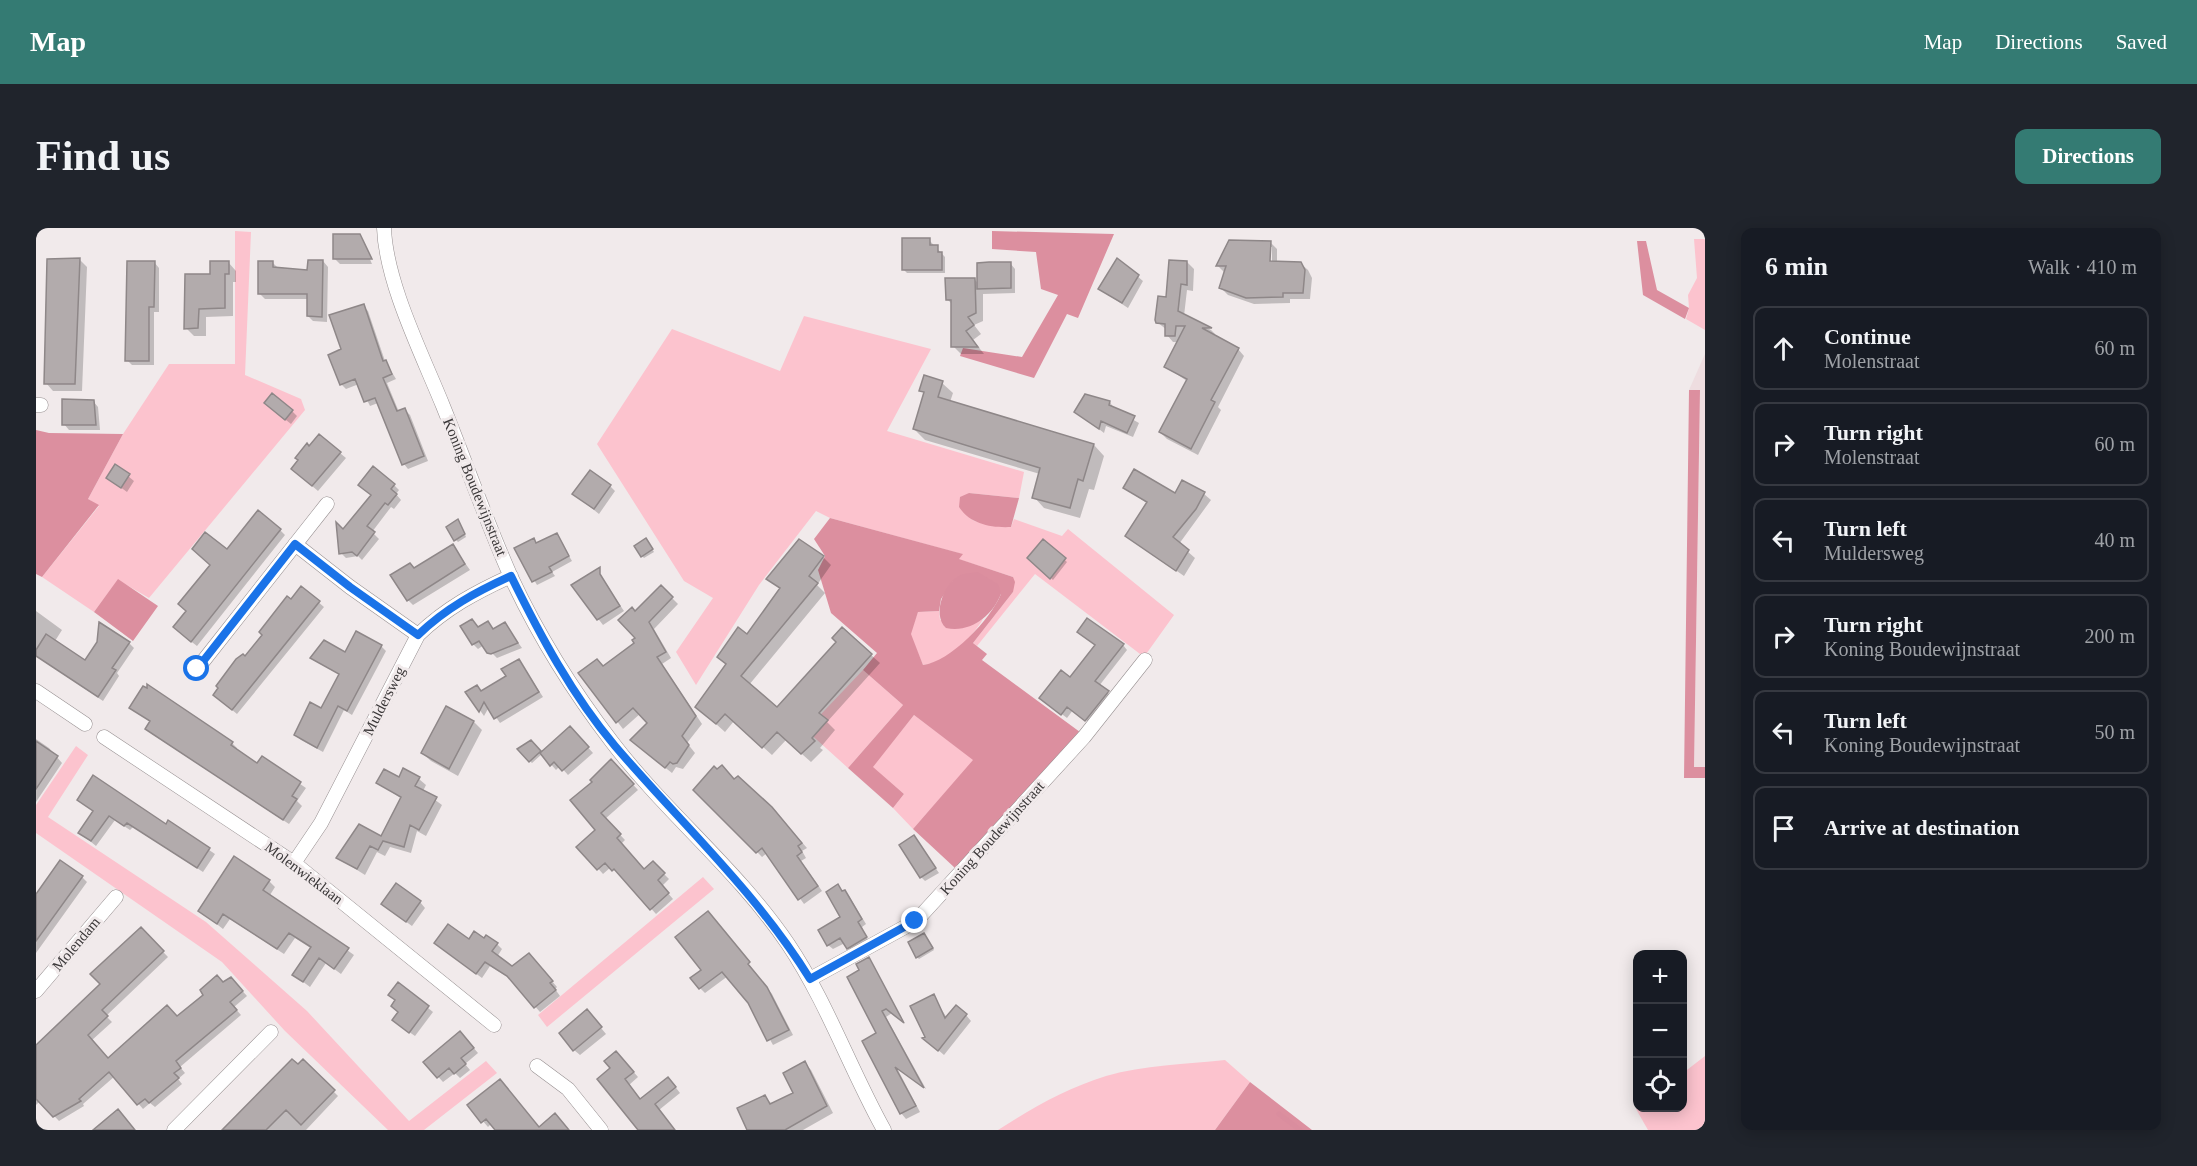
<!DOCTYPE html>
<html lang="en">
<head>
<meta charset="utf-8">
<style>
  :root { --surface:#171b24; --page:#20242c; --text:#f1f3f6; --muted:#9ea1a6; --line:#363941; --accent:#347b73 }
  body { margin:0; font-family:Georgia,serif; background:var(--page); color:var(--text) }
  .controls { position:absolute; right:18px; bottom:18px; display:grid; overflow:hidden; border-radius:12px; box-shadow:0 3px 15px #0003 }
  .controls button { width:54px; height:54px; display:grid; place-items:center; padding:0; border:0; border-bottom:2px solid var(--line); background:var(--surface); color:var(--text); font:30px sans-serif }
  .stop { position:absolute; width:18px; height:18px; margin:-14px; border:4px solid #1a73e8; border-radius:50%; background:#fff }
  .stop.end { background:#1a73e8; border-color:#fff; box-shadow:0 2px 6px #0008 }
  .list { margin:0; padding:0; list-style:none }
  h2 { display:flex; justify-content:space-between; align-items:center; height:78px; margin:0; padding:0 24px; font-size:26px }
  h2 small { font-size:20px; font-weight:400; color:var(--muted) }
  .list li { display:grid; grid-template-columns:39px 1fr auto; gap:18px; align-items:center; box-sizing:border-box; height:84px; margin:0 12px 12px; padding:0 12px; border:2px solid var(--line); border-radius:12px }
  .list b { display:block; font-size:22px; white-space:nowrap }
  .list p { margin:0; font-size:20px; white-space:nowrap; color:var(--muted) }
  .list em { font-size:20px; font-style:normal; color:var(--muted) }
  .icon { flex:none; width:33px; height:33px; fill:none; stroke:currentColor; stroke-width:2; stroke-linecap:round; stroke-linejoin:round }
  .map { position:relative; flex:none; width:1669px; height:902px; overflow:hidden; border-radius:12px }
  header { display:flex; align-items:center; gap:36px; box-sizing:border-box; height:84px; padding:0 30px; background:var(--accent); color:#fff }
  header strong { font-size:28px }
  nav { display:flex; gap:33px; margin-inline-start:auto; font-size:21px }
  .intro { display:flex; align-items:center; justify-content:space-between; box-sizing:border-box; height:144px; padding:0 36px }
  h1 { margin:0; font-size:42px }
  .button { padding:15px 27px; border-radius:12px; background:var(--accent); color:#fff; font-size:21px; font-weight:700 }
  main { display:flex; gap:36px; padding:0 36px }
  aside { flex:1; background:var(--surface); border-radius:12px; box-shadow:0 3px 15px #0003 }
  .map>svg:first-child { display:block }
  .built { fill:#eedde0 }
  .green { fill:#fcc3ce }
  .forest { fill:#dc8f9f; fill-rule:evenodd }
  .water { fill:#da8d9e }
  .shadow { fill:#0003; fill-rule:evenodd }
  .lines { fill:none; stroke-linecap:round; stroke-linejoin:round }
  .stream { stroke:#da8d9e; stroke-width:5 }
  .building { fill:#b2abac; stroke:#8e8788; stroke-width:1.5 }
  .minor-casing { stroke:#968f90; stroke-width:15 }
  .minor { stroke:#fff; stroke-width:14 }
  .route { stroke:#1a73e8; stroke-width:8 }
  .labels { text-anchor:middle; stroke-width:6; stroke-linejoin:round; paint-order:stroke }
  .street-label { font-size:15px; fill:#3b3839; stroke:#f1eaeb }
</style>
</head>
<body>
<header>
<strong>Map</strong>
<nav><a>Map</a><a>Directions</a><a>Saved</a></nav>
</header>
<div class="intro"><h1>Find us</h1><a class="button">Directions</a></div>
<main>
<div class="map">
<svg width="1669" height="902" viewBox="0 0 1669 902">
  <rect width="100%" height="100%" fill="#f1eaeb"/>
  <path class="built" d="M1669 126V539H1658L1664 162H1653Z"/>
  <path class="green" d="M199 3 215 4 209 147 265 171 269 182 113 370 82 352 58 384 6 349 63 278 52 271 87 206 133 136H199Z
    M1658 11H1669V102L1650 91 1653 80 1652 67 1661 50Z
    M768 88 895 121 851 203 988 244 983 270 933 265 923 279 938 293 975 299 978 291 1026 308 1032 301 1138 387 1108 429 999 346 941 418 937 415 977 364V349L922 331 926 326 794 290 780 283 723 357 660 457 640 424 677 370 648 353 561 216 636 101 744 143Z
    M903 383 904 392 938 396 947 391C936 410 910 435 887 437L874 406 882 384Z
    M827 442 867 477 812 540 770 502Z
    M878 487 938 532 877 601 857 580 868 566 836 539Z
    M40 518 52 527 12 589 170 694 271 783 373 893 450 833 461 845 388 902H352L249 803 186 734 0 605V577Z
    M667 649 678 661 511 799 502 787Z
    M1669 828V902H1612L1600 881 1646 880 1647 845Z
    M1189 832 1214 854 1179 902H962C996 880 1031 860 1070 848 1108 837 1150 836 1189 832Z"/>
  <path class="forest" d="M956 3 1078 6 1042 90 1031 86 998 150 924 128 927 120 986 129 1022 67 1005 61 1000 24 956 21Z
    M1601 13H1610L1621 62 1653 80 1649 91 1607 67Z
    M1653 162H1664L1658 539H1669V550H1648Z
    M0 202 13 205 87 206 52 271 63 277 6 349 0 346Z
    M933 265 983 270 975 299C955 300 934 296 923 279L924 269Z
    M794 290 927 326 923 331 977 349 979 354 977 364 937 415 951 426 946 432 1048 507 919 640 877 601 937 532 878 487 837 539 868 566 857 580 812 540 867 477 827 442 841 425 795 385 782 342 789 328 778 311ZM917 353 965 366C955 391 914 434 887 437L875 406 882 384 903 383 905 371Z
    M82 351 122 378 97 413 58 384Z
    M1214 854 1276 902H1179Z"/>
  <path class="water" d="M942 344 962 356 965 366C956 388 935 405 910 400 895 386 909 352 927 346 932 345 938 345 942 344Z"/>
  <path class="shadow" d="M324 8 336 36H304L298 30Z
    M893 12 909 29V45H871L867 41Z
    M1234 14 1241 21V35H1264L1272 42 1276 50 1274 71H1254V75L1218 76 1192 67 1185 60 1189 45 1182 38ZM1233 19H1236V41H1233Z
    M43 31 51 39 46 163H17L10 155Z
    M1082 32 1107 53 1092 80 1063 61Z
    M287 33 292 39 291 94 277 93 272 88V71H229L223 65 236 34 242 40 273 43Z
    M118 34 123 40V84H118V137H96L91 132Z
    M192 34 200 43V54H197V88L170 89V108H158L150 100 176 47Z
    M1151 34 1158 41 1157 63 1151 62 1148 88 1175 102 1179 106H1174L1202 121 1208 128 1182 179 1185 182 1162 227 1131 211 1124 204 1151 153 1130 139 1143 114H1137L1131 107V102L1121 94Z
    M974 35 979 41V65L947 66V93L938 97 945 106 937 112 948 126H925L917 118V77L911 71 939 52 942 55Z
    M327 78 332 83 349 133 360 151 351 155 363 184 369 182 374 187 392 233 372 241 368 236 342 175 334 178 323 156 310 161 305 156 307 122Z
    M906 155 917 165 914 174 1058 217 1068 228 1058 262 1053 261 1044 290 1008 280 998 269 1004 246 889 212 878 201 889 166 885 162Z
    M57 173 62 179 64 202H33L28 196Z
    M1074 174 1078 181 1103 195 1097 209 1070 198 1068 205 1040 183Z
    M235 180 256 183 261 188 255 196Z
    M283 208 310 230 282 263 262 246 274 220Z
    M80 238 98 253 91 264 72 250Z
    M358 257 363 262 360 266 365 272 358 281 355 279 336 304 343 311 326 332 322 328 310 330 305 325 308 303 336 268Z
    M574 258 579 263 563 286 538 266Z
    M1089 260 1139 267 1168 266 1175 272 1143 316 1159 330 1148 348 1091 308 1112 276Z
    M424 295 430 309 422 314 420 312Z
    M244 302 249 307 161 418 144 405 152 383 191 323Z
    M520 306 536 333 516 344 519 348 501 357 480 321 497 312 502 316Z
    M1007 313 1031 334 1017 352 993 330Z
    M612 314 618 324 608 330 606 328Z
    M417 318 434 342 377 377 372 372 379 342Z
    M787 329 795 337 781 357 789 365 713 457 741 481 835 427 844 435 791 494 799 502 784 520 787 522 775 534 750 512 736 527 698 493 689 504 670 487 691 437 683 429 711 408 745 362 732 350Z
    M561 343 588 383 567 397 537 358Z
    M625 359 642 376 618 401 635 430 626 436 666 496 651 515 659 525 647 541 640 539 636 545 602 518 613 495 605 485 587 501 544 445 568 440 600 415 599 385Z
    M266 360 288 379 201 486 184 472 209 430Z
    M0 383 26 402 19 413 50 434 93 415 98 420 81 445 83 448 67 473 0 428Z
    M436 393 443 401 452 395 459 402 469 396 486 420 461 430 448 417 442 421 437 416Z
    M1087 417 1091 422 1063 458 1077 469 1055 496 1037 482 1031 490 1010 474 1034 451Z
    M345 418 350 423 316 487 308 482 287 524 265 512 260 507 286 482 304 447 276 430Z
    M483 432 507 469 464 495 453 479 448 488 431 464 446 465 472 448Z
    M95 479 196 515 201 520 200 522 221 537 226 530 270 560 261 573 266 578 253 596 116 506 111 500 115 494Z
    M438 494 446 502 422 548 395 533 386 525Z
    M539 505 557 525 532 547 524 538 520 542 506 526 496 535 483 522 495 514 505 525Z
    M0 511 13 520 26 535 0 574Z
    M575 533 602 562 569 591 589 612 585 616 609 642 617 635 633 651 626 658 637 671 620 686 584 646 575 639 567 646 543 619 561 602 558 554Z
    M363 551H383L390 557 387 563 406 577 390 608 381 603 375 625 354 619 349 628 341 624 329 647 302 630 345 610 366 571 342 555Z
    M699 553 741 586 771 620 766 623 770 630 765 633 786 663 768 676 731 625 726 629 660 562Z
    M58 584 131 598 133 595 179 626 167 644 97 599 94 602 79 592 60 618 44 605Z
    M878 609 903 645 889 653 885 649Z
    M46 649 51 654 0 725V669Z
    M233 653 239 659 234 667 318 727 305 746 290 735 274 759 258 747 276 721 259 710 248 726 194 691 187 701 164 683Z
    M801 658 813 668 830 696 826 699 833 714 816 724 809 715 797 721 792 717 806 689Z
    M384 674 389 680 376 698 352 681Z
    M676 690 736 766 757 807 737 817 713 774 692 748 669 765 664 760Z
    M105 701 132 729 70 788 76 794 55 813 72 832 142 790 187 756H200L211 768 198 779 205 787 144 839 149 845 142 851 146 856 119 879 114 875 107 881 79 848 47 876 48 878 23 893 4 873 0 877V818L66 756Z
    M890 709 898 722 883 731 881 729Z
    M448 712 461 716 466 721 461 729 476 740 498 732 521 759 519 761 524 768 504 784 476 752 454 738 446 750 405 720Z
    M832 731 869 796 856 785 850 789 890 861 861 840 884 884 870 891 865 885 825 743Z
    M362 756 397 784 379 808 363 797Z
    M897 768 911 790 930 787 935 793 908 827 894 815Z
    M556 789 570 806 544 827 538 822Z
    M429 810 442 825 429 836 434 842 424 850 419 845 407 854 389 834Z
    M585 830 602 849 593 857 605 873 637 856 644 865 623 882 627 902H604L563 851Z
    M267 833 302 868 270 902H188Z
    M769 835 775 842 797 885 767 902H713L729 869 735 875 759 866Z
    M433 877 503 900 532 902H461L456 895 452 899Z"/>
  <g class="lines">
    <path class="stream" d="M1243 886 1264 902"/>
  </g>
  <path class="building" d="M297 6H324L336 31H297Z
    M866 10H894V17H902V24H906V42H866Z
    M1193 12 1235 13 1234 33 1265 34 1269 42 1267 65H1247V69L1210 70 1183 60 1190 38H1180Z
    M44 30 39 156H8L11 31Z
    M1081 30 1103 47 1086 75 1062 61Z
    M272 32H287L286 89 271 88V66H222V33H237V39L271 42Z
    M1133 32 1151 33V57L1145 56 1142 83 1176 100H1166L1203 120 1175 172 1179 174 1155 221 1123 204 1151 151 1128 139 1149 98H1140L1139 108H1129V96L1120 95 1119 92 1122 68 1130 69Z
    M91 33H119L118 79H113V133H89Z
    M174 33H193V46H189V80L163 81 162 100 148 101 149 46H174Z
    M953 34H975V60L941 61V35Z
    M909 50H939L940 85 932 89 938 97 930 103 942 119H915V72H910Z
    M328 76 347 133 350 132 356 146 347 150 361 183 369 180 388 228 366 237 339 170 328 174 319 151 304 157 292 127 305 121 293 87Z
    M888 147 907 153 902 169 1058 216 1047 253 1042 251 1034 280 996 270 1004 240 877 201 888 164 883 163Z
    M236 165 257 182 249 192 228 175Z
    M1049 166 1074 173 1073 177 1099 188 1091 205 1065 193 1063 201 1038 184Z
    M26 171 58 172 60 197H26Z
    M283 206 305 224 276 258 255 241 262 232 259 230 271 215 273 218Z
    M79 236 94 246 85 260 70 250Z
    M337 238 359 256 355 261 361 266 352 277 349 275 331 298 339 304 321 328 316 324 303 326 300 294 307 301 335 267 322 257Z
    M1098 241 1139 265 1146 252 1169 264 1160 281 1137 309 1153 322 1140 343 1089 308 1111 274 1087 260Z
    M554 242 575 257 558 281 536 266Z
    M222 282 245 301 155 414 137 399 150 383 142 376 174 337 156 321 169 304 191 321Z
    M422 291 429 306 418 313 410 299Z
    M521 305 533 328 513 339 516 344 496 354 478 320 498 310 500 315Z
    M610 310 617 321 605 329 598 318Z
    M763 311 788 328 773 348 782 355 705 448 741 479 800 414 796 410 806 399 836 426 783 485 792 492 776 510 779 513 765 526 741 504 726 520 689 486 680 496 659 479 690 436 681 429 702 399 711 406 744 360 730 351Z
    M1007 311 1030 330 1014 351 991 330Z
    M417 316 429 336 371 373 354 347 374 335 378 340Z
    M564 339V346L584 378 561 392 535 357Z
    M625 357 637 369 613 394 630 424 621 429 660 488 646 508 653 517 641 535 637 536 634 534 629 540 594 512 611 495 597 480 580 495 542 445 561 431 567 438 598 415 596 412 599 410 582 392 596 379 599 383Z
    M265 358 284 373 196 482 177 467 182 460 180 458 200 431 207 426 209 428 226 407 223 404 251 368 255 371Z
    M1051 390 1088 416 1059 453 1073 463 1049 493 1031 479 1025 487 1003 470 1025 442 1034 449 1059 417 1041 404Z
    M436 391 442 399 452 393 457 401 469 394 482 415 455 426 451 425 443 413 436 417 424 398Z
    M63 394 94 414 76 440 80 442 62 469 0 428V422L10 406 49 432 61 414Z
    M320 403 346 417 311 483 302 478 281 520 258 507 274 474 285 480 303 446 274 430 288 412 309 424Z
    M483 431 503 464 458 491 448 474 443 484 429 464 441 457 445 463 470 448 465 441Z
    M111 456 197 514 195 517 221 535 226 528 265 554 256 568 261 571 247 592 109 501 114 493 93 480 107 458 111 460Z
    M410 478 438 493 413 541 385 525Z
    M534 498 553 519 526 543 518 534 514 538 504 525Z
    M495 512 505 523 493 534 481 521Z
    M0 513 22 528 0 561Z
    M575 531 598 556 565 585 585 606 581 610 608 641 617 633 629 645 622 652 633 665 614 682 578 641 576 643 569 635 561 642 540 619 559 602 534 572 556 554 554 552Z
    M686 537 698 551 702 548 736 579 766 615 762 618 766 624 761 628 782 658 762 672 726 620 720 625 657 562 678 538 681 541Z
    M367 540 384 549 379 558 401 569 383 602 374 597 368 619 347 613 342 622 334 618 321 641 300 630 323 596 345 608 365 569 340 555 348 541 363 549Z
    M57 547 130 596 132 592 174 620 161 640 91 595 88 598 73 588 55 613 42 605 57 583 41 572Z
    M878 607 900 640 884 650 863 617Z
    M198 628 234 652 227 662 313 720 298 741 283 730 267 754 256 747 275 719 253 705 241 721 187 686 181 696 162 683Z
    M24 632 47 648 0 713V666Z
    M360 655 385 673 370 694 345 676Z
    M802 656 806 663 809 662 826 691 822 694 831 709 811 721 804 710 791 718 782 702 804 689 790 664Z
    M672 683 714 734 712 736 731 759 753 802 731 813 712 775 686 744 663 761 654 750 665 742 639 709Z
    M412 696 433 711 438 703 448 710 450 707 462 715 456 723 476 738 493 725 517 753 514 755 520 762 498 780 471 748 449 734 440 746 398 715Z
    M105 699 128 723 66 782 72 788 52 807 72 830 131 777 141 788 167 767 164 762 181 747 187 754 195 749 207 763 194 774 201 782 140 833 145 840 138 845 143 850 113 875 109 871 101 877 73 844 43 871 45 873 17 889 0 871V817L64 756 54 746Z
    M888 705 897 720 880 730 872 714Z
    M833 729 868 795 850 781 846 783 888 860 859 839 880 878 864 886 826 813 840 805 811 749 823 742 820 736Z
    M362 754 393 778 373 805 356 792 362 784 355 778 359 772 352 767Z
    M898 766 909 790 920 777 931 786 902 823 886 810 889 809 874 778Z
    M551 781 566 799 537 823 523 805Z
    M424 803 438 820 425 830 430 836 418 846 413 840 401 850 387 834Z
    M580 823 598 844 589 851 604 871 632 849 640 859 619 876 639 902H602L561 851 574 840 568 833Z
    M256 831 262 836 267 831 299 862 265 897 250 882 230 902H186Z
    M769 833 791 878 749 902H711L701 880 729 867 734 876 757 865 747 845Z
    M464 851 503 899 519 885 533 902H459L450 891 445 895 431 877Z
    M82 881 99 902H57Z"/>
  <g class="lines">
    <g class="minor-casing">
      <path id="minor" d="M348 0C350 55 386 126 407 178 430 235 450 293 475 349 502 407 537 463 576 514 630 585 702 642 752 716 791 774 814 841 848 902
        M0 177H5
        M259 316 314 359 382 407
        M161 441 291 276
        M0 463 49 496
        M68 509 258 635 458 797
        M258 635 285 595 382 407C410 380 440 364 475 348
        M774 751 880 693 1048 509 1109 432
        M0 763 80 669
        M501 838 532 861 565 902
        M138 902 235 804"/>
    </g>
    <use href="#minor" class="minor"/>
  </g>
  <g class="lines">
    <path class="route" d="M161 441 259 316 314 359 382 407C410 380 440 364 475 348 504 407 536 467 579 518 645 595 720 664 774 751L879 693"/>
  </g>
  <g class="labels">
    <g class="street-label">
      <text transform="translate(439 259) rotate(68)" y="5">Koning Boudewijnstraat</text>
      <text transform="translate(348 473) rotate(-63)" y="5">Muldersweg</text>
      <text transform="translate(956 610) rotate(-48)" y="5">Koning Boudewijnstraat</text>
      <text transform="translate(268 645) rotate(37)" y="5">Molenwieklaan</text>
      <text transform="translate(40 716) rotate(-50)" y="5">Molendam</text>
    </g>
  </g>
</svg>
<div class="controls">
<button>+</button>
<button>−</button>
<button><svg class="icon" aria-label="locate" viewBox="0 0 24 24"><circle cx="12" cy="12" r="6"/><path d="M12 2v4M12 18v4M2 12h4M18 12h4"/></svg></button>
</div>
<div class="stop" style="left:161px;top:441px"></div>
<div class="stop end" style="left:879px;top:693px"></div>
</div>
<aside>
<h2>6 min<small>Walk · 410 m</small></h2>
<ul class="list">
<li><svg class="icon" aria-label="ahead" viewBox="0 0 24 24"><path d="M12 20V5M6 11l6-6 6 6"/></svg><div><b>Continue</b><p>Molenstraat</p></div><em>60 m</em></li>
<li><svg class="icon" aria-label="right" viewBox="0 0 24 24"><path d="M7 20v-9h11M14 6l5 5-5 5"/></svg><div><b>Turn right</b><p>Molenstraat</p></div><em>60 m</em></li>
<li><svg class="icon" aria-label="left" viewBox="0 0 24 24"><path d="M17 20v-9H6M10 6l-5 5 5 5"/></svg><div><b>Turn left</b><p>Muldersweg</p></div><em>40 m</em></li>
<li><svg class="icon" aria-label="right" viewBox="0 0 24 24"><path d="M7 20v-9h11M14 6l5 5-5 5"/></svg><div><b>Turn right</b><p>Koning Boudewijnstraat</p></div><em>200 m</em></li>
<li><svg class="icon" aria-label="left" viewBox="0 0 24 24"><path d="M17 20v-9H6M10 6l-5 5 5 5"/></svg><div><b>Turn left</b><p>Koning Boudewijnstraat</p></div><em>50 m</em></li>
<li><svg class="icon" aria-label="arrive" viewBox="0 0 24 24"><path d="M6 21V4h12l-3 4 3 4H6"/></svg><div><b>Arrive at destination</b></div></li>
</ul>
</aside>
</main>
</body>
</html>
